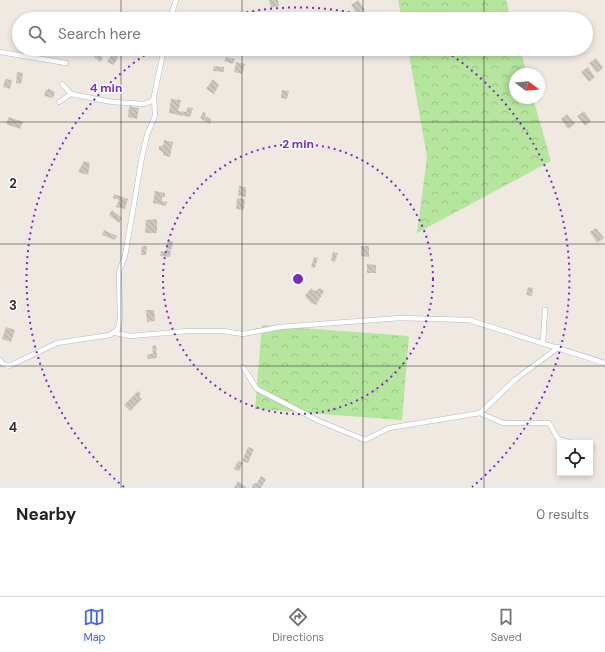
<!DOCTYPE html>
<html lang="en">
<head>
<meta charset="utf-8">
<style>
  :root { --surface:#fff; --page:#f2f2f2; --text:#222; --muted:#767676; --line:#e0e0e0; --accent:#4264fb }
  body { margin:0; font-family:"DM Sans",sans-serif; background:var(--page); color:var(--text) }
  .controls { position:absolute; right:12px; bottom:12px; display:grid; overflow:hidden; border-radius:0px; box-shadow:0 2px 6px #0003 }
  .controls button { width:36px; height:36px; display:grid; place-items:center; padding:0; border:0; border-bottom:1px solid var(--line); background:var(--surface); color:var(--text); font:20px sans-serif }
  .compass { position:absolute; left:509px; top:68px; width:36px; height:36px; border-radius:50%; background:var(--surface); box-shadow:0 2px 6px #0003; rotate:106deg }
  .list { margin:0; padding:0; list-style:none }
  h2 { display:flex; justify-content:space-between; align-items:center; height:52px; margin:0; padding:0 16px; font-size:17px }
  h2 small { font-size:13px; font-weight:400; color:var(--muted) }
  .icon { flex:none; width:22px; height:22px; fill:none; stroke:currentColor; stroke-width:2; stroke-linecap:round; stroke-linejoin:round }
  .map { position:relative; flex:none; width:605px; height:488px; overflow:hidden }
  .search { position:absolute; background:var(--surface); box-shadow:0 2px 6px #0003; left:12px; right:12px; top:12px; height:44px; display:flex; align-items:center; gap:10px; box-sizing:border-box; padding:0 14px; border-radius:22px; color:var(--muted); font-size:15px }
  .sheet { height:108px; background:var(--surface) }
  nav { display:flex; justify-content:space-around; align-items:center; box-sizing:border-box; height:56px; border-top:1px solid var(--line); background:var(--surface); font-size:11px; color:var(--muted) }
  nav a { display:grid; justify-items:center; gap:2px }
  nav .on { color:var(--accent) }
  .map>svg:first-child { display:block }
  .forest { fill:url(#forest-crowns) }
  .building { fill:url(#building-back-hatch) }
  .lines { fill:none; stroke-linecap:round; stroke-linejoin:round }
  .minor-casing { stroke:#b4b7c1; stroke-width:5.5 }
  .minor { stroke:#fff; stroke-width:4.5 }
  .grid { fill:none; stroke:#2e2e2e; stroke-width:1; stroke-opacity:0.55 }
  .ring { fill:none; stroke:#7b2cbf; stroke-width:2; stroke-dasharray:2 4 }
  .grid-label { font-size:13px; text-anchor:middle; font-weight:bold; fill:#2e2e2e; stroke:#fff; stroke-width:3; stroke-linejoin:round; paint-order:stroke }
  .centre { fill:#7b2cbf; stroke:#fff; stroke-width:2 }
  .ring-label { font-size:12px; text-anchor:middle; font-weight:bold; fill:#7b2cbf; stroke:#fff; stroke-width:3; stroke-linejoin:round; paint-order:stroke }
</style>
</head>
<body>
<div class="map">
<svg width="605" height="488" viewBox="0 0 605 488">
  <defs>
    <pattern id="forest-crowns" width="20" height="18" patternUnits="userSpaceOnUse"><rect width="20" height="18" fill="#b6e59e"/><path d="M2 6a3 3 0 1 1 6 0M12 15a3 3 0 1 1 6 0" fill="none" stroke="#9dc588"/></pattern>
    <pattern id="building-back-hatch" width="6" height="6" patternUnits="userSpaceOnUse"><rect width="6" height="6" fill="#cbc7bf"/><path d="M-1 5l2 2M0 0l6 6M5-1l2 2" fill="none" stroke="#afaba4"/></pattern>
  </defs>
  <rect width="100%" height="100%" fill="#efe9e1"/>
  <path class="forest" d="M398 0H506L511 19H402Z
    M408 49H520L527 74H515V98H533L551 161 417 233 427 157Z
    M262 325 409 336 402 420 255 409Z"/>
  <path class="building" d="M269 0H278L279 6 271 8Z
    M358 0 365 10 358 15 351 5Z
    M97 51 99 52V54L103 58 100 62 94 57Z
    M110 51 113 52V55L118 57 114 65 107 62 112 54Z
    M226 57 235 59 233 64 224 61Z
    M596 58 603 68 597 73 589 63Z
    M236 62 245 64 242 74 234 72Z
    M214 66 224 67V72L213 71Z
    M588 67 595 77 589 82 581 72Z
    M17 72 23 73 21 84 16 83Z
    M5 79 12 80 10 89 3 87Z
    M213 79 219 85 214 94 206 89Z
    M48 88 55 92 53 98 44 96 46 90H48Z
    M282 90 289 91 287 99 281 98Z
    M171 99 181 100 178 111 186 112 188 107 193 108 190 117 169 113Z
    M129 106 139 108 137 119 128 117Z
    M584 111 591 121 585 126 577 116Z
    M203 112 206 113 205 116 211 119 210 124 200 118Z
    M567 114 575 124 568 129 561 119Z
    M9 117 23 122 20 129 6 124Z
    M164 140 173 142 170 157 163 155V152L159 150V146H163Z
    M84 161 90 163 88 175 78 172Z
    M239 186 246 187V197L238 196Z
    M155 191 165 193V197H162V201L167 202 166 206 153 203Z
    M114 194 128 199 125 209 116 207 119 200 113 198Z
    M237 198 245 199 244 210 236 209Z
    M112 210 122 218 119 223 109 215Z
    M157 219V233H145L146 220Z
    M596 228 604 238 597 243 590 232Z
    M104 230 117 236 115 240 102 235Z
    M167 241H173L172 249H167Z
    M142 246H147L146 255H141Z
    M361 246H369V257L361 256Z
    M166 249 171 250 170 257 160 256 161 251 165 252Z
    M333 252 338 253 335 262 331 260Z
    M314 257 318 258 315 268 311 267Z
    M367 264 376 265V273H367Z
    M528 287 533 288 532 296 526 295Z
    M311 288 315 291 320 288 324 291 316 305 311 303 305 296Z
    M146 310H154L155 321 147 322Z
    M6 327 15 330 11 342 2 339Z
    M156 345 157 358 148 359 147 355 153 353 152 346Z
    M138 391 141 394 139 397 142 399 130 411 124 405Z
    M248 447 254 449 248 463 242 461Z
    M238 461 243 463 239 471 234 469Z
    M261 476 266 479 261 488H252L253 484 257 483Z
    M238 481 247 488H234Z"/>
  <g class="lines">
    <g class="minor-casing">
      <path id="minor" d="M170 19 176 0
        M0 52 66 63
        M62 84 71 94 112 102 144 104 152 101 154 97
        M59 102 71 94
        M115 333 131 336 188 331H222L243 334 280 327 400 318 469 320 605 363
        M543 342 545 310
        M0 360 3 364 9 366 57 343 110 335 118 329 120 319 119 272 125 256 142 157 147 135 155 116 154 96 164 49
        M243 367 257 389 319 421 365 440 389 428 480 413 503 423H549L558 439 572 443
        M480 413 516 379 559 347
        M590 448H592"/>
    </g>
    <use href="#minor" class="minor"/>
  </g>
  <path class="grid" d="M121 0V19M242 0V19M363 0V19M484 0V19M121 49V488M242 49V488M363 49V488M484 49V488M0 122H605M0 244H605M0 366H605"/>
  <g class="ring">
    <circle cx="298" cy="279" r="135"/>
    <path d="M124 487A271 271 0 0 1 154 49M223 18A271 271 0 0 1 373 18M442 49A271 271 0 0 1 472 487"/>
  </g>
  <g class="grid-label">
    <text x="13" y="188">2</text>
    <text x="13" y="310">3</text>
    <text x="13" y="432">4</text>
  </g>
  <circle cx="298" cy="279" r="6" class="centre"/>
  <g class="ring-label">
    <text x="106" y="92">4 min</text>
    <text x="298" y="148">2 min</text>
  </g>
</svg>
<div class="controls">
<button><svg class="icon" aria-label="locate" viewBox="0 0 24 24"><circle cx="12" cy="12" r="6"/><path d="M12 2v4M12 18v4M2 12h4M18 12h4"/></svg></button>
</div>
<svg class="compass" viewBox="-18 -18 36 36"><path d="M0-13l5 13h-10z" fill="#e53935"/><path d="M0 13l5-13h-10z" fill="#767676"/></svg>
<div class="search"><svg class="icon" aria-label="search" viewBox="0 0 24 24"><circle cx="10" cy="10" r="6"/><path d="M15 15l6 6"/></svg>Search here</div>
</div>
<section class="sheet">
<h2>Nearby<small>0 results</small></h2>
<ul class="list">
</ul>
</section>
<nav>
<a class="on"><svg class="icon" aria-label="map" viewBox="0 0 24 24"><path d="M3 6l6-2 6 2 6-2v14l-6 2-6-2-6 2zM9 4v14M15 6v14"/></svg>Map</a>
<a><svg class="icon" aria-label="directions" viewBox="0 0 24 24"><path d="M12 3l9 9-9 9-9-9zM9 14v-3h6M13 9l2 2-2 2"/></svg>Directions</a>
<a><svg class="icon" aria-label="saved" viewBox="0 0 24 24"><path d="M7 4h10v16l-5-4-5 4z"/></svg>Saved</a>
</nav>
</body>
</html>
